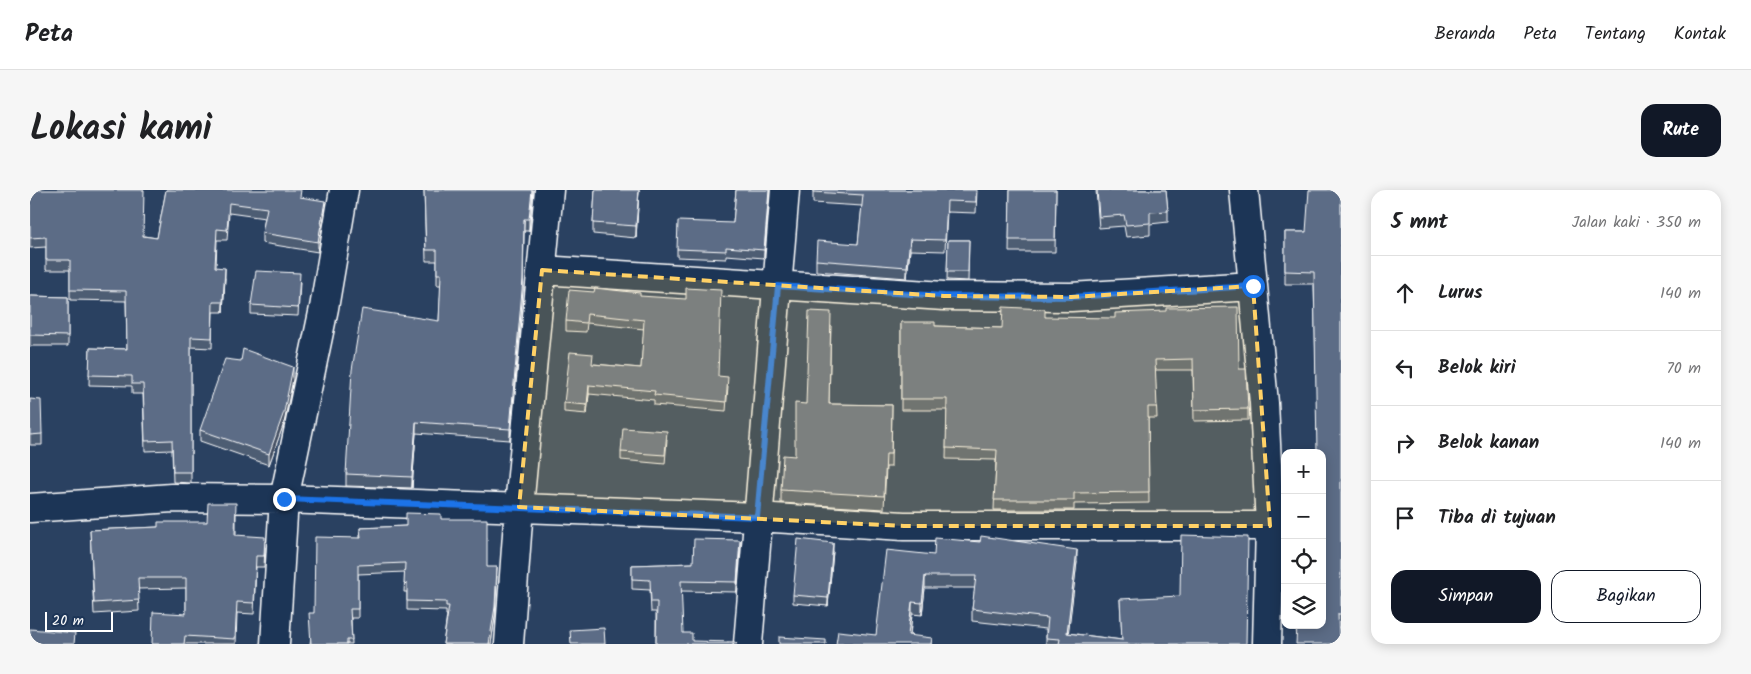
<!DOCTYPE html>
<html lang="id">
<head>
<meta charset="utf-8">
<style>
  :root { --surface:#fff; --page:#f6f6f6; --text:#202124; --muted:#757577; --line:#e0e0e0; --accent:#111827 }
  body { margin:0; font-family:Kalam,sans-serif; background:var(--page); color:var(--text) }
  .controls { position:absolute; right:15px; bottom:15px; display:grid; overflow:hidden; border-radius:10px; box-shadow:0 2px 12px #0003 }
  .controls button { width:45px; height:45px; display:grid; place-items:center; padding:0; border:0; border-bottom:1px solid var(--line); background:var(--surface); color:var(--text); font:25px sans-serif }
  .scale { position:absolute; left:15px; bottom:12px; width:68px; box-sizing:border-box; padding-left:5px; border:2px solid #fff; border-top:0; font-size:14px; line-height:18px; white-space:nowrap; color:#fff; -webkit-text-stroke:4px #1d3557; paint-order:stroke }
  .stop { position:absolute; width:15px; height:15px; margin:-11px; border:4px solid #1a73e8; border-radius:50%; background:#fff }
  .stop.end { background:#1a73e8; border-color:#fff; box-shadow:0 1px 5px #0008 }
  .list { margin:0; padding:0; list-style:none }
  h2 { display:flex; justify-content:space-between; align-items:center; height:65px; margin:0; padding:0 20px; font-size:21px }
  h2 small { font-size:16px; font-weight:400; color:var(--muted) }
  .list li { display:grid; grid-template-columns:32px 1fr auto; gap:15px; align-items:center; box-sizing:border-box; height:75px; padding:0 20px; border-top:1px solid var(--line) }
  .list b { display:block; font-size:19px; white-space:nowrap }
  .list em { font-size:16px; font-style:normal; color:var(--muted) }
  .actions { display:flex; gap:10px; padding:15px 20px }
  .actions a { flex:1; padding:11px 0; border:1px solid var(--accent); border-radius:15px; text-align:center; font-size:18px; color:var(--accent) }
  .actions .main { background:var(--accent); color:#fff }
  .icon { flex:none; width:28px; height:28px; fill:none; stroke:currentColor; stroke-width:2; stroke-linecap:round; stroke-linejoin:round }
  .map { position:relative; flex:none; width:1311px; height:454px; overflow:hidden; border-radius:15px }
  header { display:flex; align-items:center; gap:30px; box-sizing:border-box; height:70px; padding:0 25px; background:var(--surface); border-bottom:1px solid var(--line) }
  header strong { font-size:24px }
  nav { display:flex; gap:28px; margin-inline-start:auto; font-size:18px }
  .intro { display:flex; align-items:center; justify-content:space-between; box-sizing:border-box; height:120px; padding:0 30px }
  h1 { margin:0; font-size:35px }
  .button { padding:12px 22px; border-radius:15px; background:var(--accent); color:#fff; font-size:18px; font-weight:700 }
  main { display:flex; gap:30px; padding:0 30px }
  aside { flex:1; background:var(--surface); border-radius:15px; box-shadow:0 2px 12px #0003 }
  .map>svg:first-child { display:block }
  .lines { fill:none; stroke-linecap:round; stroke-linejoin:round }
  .minor-casing { stroke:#fff; stroke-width:31 }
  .minor { stroke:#1d3557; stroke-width:28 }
  .wall { fill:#4e5d73; stroke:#fff }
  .shaded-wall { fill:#404c5e; stroke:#fff }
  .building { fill:#5b6c86; stroke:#fff }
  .route { stroke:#1a73e8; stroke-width:6 }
  .marked { fill:#ffd166; fill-opacity:0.2; stroke:#ffd166; stroke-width:4; stroke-dasharray:10 6; stroke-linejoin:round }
</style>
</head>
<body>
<header>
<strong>Peta</strong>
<nav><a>Beranda</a><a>Peta</a><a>Tentang</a><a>Kontak</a></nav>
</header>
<div class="intro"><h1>Lokasi kami</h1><a class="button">Rute</a></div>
<main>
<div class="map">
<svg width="1311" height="454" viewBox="0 0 1311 454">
  <rect width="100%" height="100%" fill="#2a4161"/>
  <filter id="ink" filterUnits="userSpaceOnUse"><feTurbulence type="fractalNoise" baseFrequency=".02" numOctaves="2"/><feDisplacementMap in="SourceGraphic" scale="10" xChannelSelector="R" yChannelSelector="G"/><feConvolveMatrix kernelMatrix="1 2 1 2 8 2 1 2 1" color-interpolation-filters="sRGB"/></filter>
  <g filter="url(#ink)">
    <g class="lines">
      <g class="minor-casing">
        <path id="minor" d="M1214 0 1234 213 1240 336 1237 454
          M512 80 914 106 1041 107 1223 96
          M0 318 142 308 254 309 727 327 874 336H1240
          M245 454 254 309 294 118 314 0
          M479 454 489 317 519 0
          M718 454 755 0"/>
      </g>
      <use href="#minor" class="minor"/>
    </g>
    <path class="wall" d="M0 0 114 46 127 48 136 0 271 7 295 21 288 62 232 53V43L235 28 199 23 197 50H187L186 77 195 88 193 122H183L182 158 161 157V293L143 292 142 260 115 261 113 204H102V196L59 195 60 158 97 159 96 111 40 110V80H16V57L0 58Z
      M394 0H503L499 41H494L493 100 480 250 386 243 382 298 316 296V284L409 131 411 95H407V71H396Z
      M565 0H609L606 48 563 44V33Z
      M706 0H739L734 68 696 65V69L647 67V59L703 33Z
      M783 0H947L946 23 917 22 915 61 880 60 877 88 786 81V70L828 54 832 16 783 13Z
      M980 0H1026L1025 62H979Z
      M1066 0H1136L1138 21V32L1120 34V45L1096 47 1094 36 1069 38Z
      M1311 0V437L1267 446 1265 435H1292L1284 94H1255V42H1276Z
      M918 50H939L938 91 917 90Z
      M270 92 268 126 221 124V115Z
      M0 106 38 107V156H0Z
      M610 106 698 196 696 221 624 215V210L559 204 557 224 534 222V213L563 174 611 178 614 139 557 133 556 142 536 141V131Z
      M1015 127 1209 179 1218 219V230L1164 231 1163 180H1125L1127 228H1118L1119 313 1044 314V320H964L966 270 916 269 917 220H871V132L905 136 972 138Z
      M801 135 799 214 862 215 861 277H856L854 319 751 313V300L765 266 776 214Z
      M263 189 254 233 239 275 170 251V240Z
      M0 209 12 244V255H0Z
      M637 249 635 274 591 270V262Z
      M206 324V345L235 357 234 377H226L224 424 207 423 206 454H122L156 424V398L108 399 109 421 64 424 60 340 128 337 177 332Z
      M411 329 457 377 467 386 465 426 461 454H413L417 425H416V421L377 420V402H374L375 382 328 384V428H321L322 454H280L284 423 330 348V338L376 336Z
      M710 360 707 402 651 401 626 454V422H621L620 400 602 399V375L663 373Z
      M803 361 798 416 763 413V405Z
      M904 365 1047 372 1038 443 1092 450 1090 409 1216 454H1016V439L942 431V419L945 398H895L892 425 882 424 880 446 902 454 846 445Z"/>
    <path class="shaded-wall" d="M502 0H503L499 41V29Z
      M609 0 606 48V36Z
      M739 0 734 68V60Z
      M295 11V21L288 62V52Z
      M494 29 493 100 480 250V239Z
      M880 49V60L877 88V77Z
      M195 78V88L193 122V112Z
      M263 177V189L254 233 239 275V264Z
      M559 195V204L557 224V215Z
      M386 232V243L382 298V287Z
      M710 350V360L707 402V392Z
      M803 353V361L798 416V408Z
      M1047 360V372L1037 454V443Z
      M467 377 465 426 461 454H459Z
      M895 386V398L892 425V413Z
      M882 412V424L879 454 878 445Z"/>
    <path class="building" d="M0 0H114L113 46 127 48 136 0H271L270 7 295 11 288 52 232 43 237 18 199 13 197 40 187 39 185 77 195 78 193 112H183L182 148 161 147V282H143L142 250 115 251 113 194H102V186L59 185 60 158 97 159 96 101 40 100V70H16V47L0 48Z
      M394 0H502L499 29H494L493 89 480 239 386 232 382 287 316 284 322 180 332 119 409 131 411 84H407V60H396Z
      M565 0H609L606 36 563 33Z
      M706 0H739L734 60 696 57V61L647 59 648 31 703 33Z
      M783 0H946V12L917 11 915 50 880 49 877 77 786 70 787 51 828 54 833 5 783 2Z
      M980 0H1026L1025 50H979Z
      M1067 0H1136L1138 21 1120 22V33L1096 35 1094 25 1069 27Z
      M1279 0H1311V424H1308L1309 454H1266L1267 435H1292V263H1287L1284 82 1255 81V42H1276Z
      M918 50H939L938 82H917Z
      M226 81 270 83 268 118 221 115Z
      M565 98 610 103V106L656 109V98L691 100 688 186 698 187 696 212 624 205 625 201 559 195 557 215 534 213 540 162 563 164 562 174 611 178 614 130 557 124 556 133 536 131 539 100 564 102Z
      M0 106 38 107V146L0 145Z
      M973 117 1015 119V127L1085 128V123L1136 121V118L1208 117 1209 179H1216L1218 219 1164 220 1163 169 1125 170 1127 217H1118L1119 302 1044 303V310H964L967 260 916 258 917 209H871V132H905V136L972 138Z
      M779 121 801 122 799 214 862 215 861 264H856L854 306 751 300 753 265 765 266V213L776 214Z
      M213 159 263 177 254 222 239 264 170 240 195 169 211 171Z
      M0 209 11 210 12 244 0 245Z
      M593 238 637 241 635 265 591 262Z
      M178 313H206L205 345 235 347 234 366H226L224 413 207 412 205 449 155 446 154 454H122L123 422 156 424V388H108L109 410 64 413 60 340 128 337V332H177Z
      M376 323 411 324V329H457V377H467L465 417 459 454H413L419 416H416V412L377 411V394L374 393 375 373 328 375V419H320L322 450H317V454H281L279 423H284L285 347 331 348 330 338 376 336Z
      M1151 345 1218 347 1216 454H1029L1030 449 1016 448 1018 428 942 419 946 386H895L892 413 882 412 878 445 902 448 901 454H806L808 441 846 445 856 360 904 365 905 348 950 352 951 346 1047 360 1037 443 1092 450 1090 409 1150 406Z
      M664 349 710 350 707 392 651 391 653 443H662V451L705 452 707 454H626L627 412H621L620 390 602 389V375L663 373Z
      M768 349 803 353 798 408 763 405Z
      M574 438 575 454H541L540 440Z
      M0 439 45 443 44 454H0Z
      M749 447 796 450V454H749Z"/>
  </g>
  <g class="lines" filter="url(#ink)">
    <path class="route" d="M254 309 727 327 748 96 914 106 1041 107 1223 96"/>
  </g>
  <path class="marked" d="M512 80 914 106 1041 107 1223 96 1240 336H874L489 317Z"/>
</svg>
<div class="controls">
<button>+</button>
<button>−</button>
<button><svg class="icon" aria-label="locate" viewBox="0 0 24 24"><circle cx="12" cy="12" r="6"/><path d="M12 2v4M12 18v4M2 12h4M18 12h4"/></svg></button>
<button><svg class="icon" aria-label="layers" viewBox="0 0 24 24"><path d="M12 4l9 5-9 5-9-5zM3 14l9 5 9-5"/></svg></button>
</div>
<div class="scale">20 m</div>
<div class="stop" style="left:1223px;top:96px"></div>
<div class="stop end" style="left:254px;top:309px"></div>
</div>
<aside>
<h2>5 mnt<small>Jalan kaki · 350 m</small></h2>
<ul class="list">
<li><svg class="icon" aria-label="ahead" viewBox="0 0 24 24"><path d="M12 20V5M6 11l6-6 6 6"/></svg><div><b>Lurus</b></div><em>140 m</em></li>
<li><svg class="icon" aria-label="left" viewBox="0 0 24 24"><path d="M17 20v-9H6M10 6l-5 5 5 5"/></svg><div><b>Belok kiri</b></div><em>70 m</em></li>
<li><svg class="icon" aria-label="right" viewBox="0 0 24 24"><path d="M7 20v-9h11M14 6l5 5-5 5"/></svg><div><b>Belok kanan</b></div><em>140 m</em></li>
<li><svg class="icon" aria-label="arrive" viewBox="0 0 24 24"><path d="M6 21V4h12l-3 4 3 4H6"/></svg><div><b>Tiba di tujuan</b></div></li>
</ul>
<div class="actions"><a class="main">Simpan</a><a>Bagikan</a></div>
</aside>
</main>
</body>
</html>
